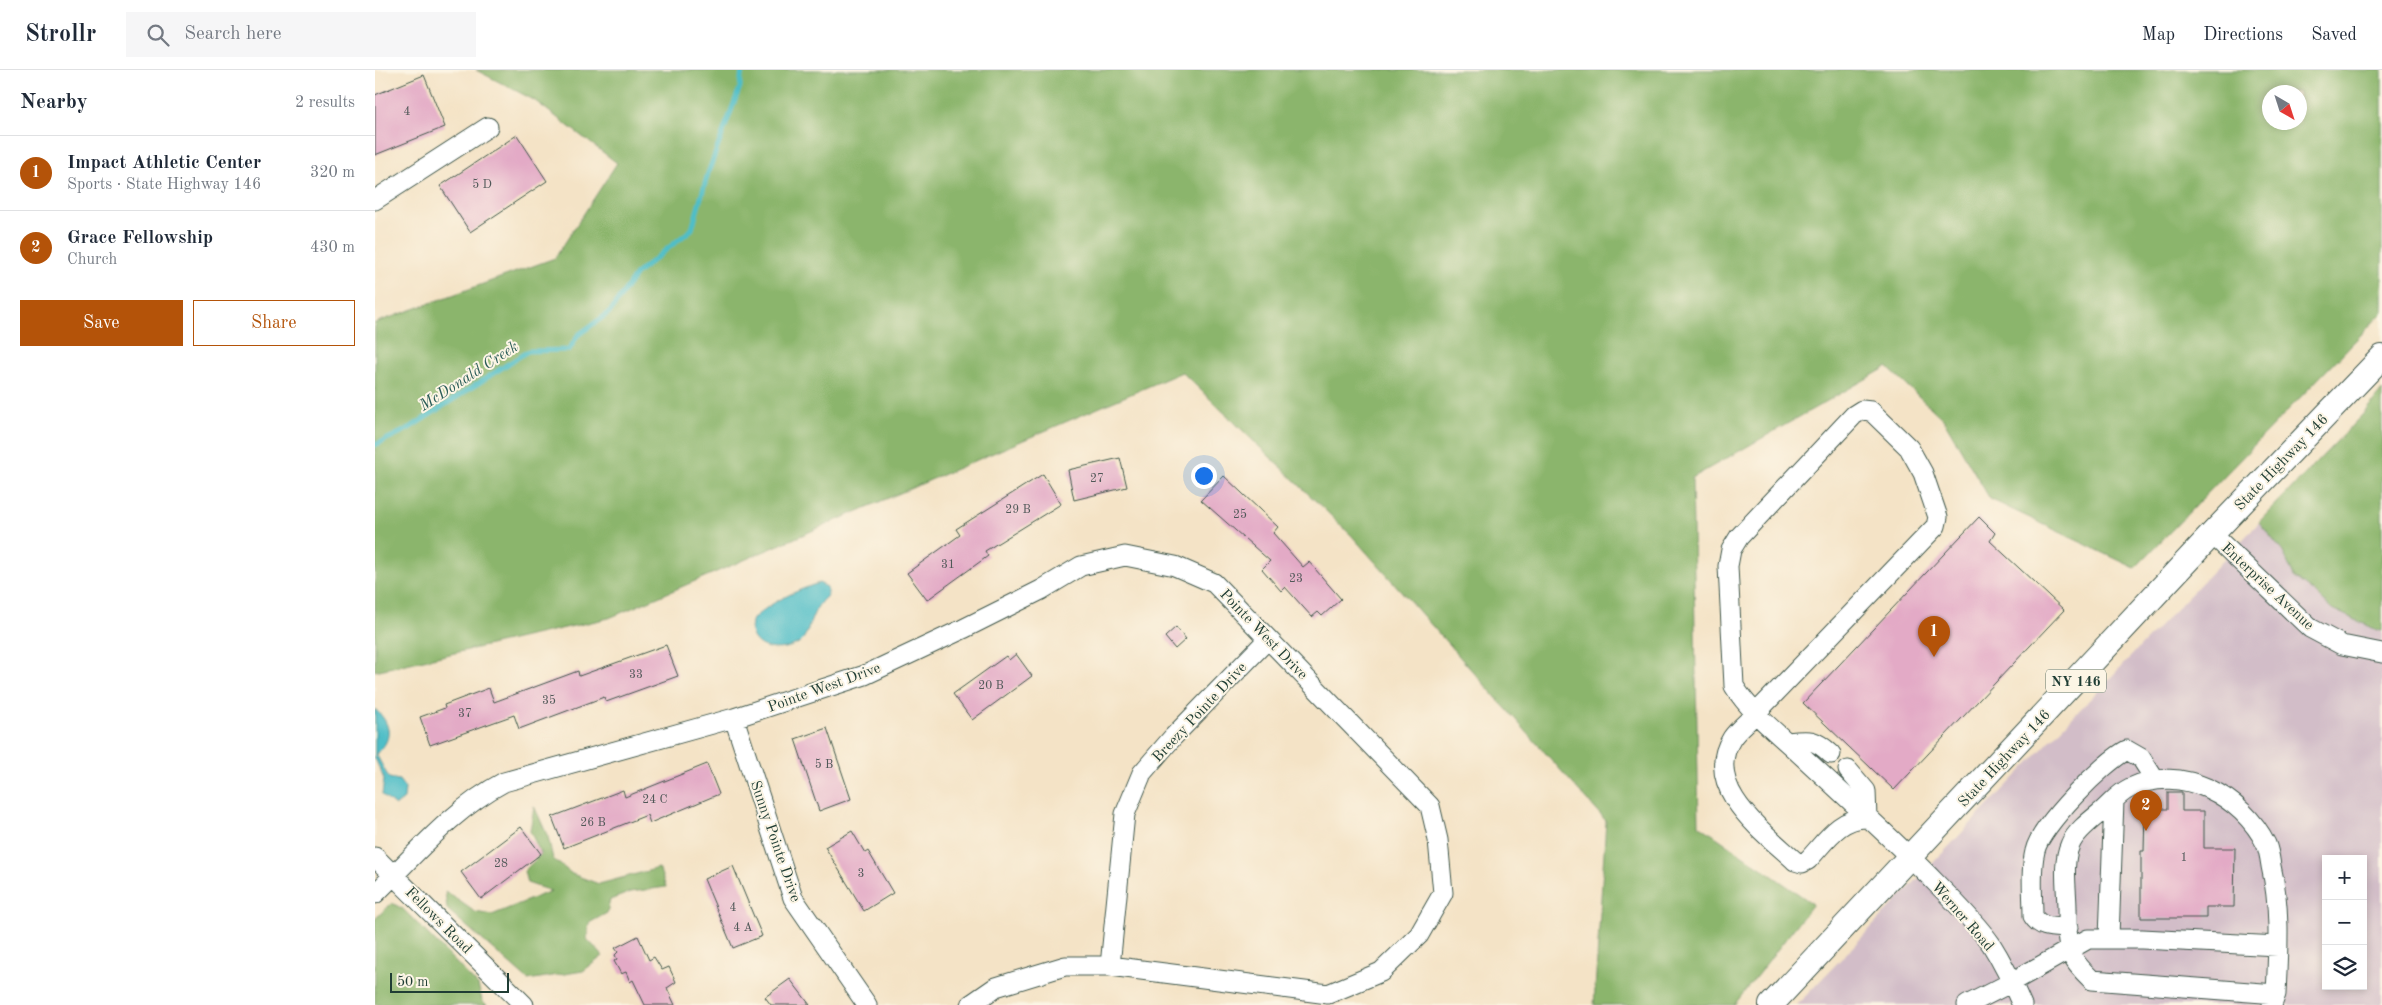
<!DOCTYPE html>
<html lang="en">
<head>
<meta charset="utf-8">
<style>
  :root { --surface:#fff; --page:#f6f6f7; --text:#1f2937; --muted:#747a83; --line:#e0e1e3; --accent:#b45309 }
  body { margin:0; font-family:"Old Standard TT",serif; background:var(--page); color:var(--text) }
  .controls { position:absolute; right:15px; bottom:15px; display:grid; overflow:hidden; border-radius:0px; box-shadow:0 2px 8px #0003 }
  .controls button { width:45px; height:45px; display:grid; place-items:center; padding:0; border:0; border-bottom:1px solid var(--line); background:var(--surface); color:var(--text); font:25px sans-serif }
  .compass { position:absolute; left:1887px; top:15px; width:45px; height:45px; border-radius:50%; background:var(--surface); box-shadow:0 2px 8px #0003; rotate:141deg }
  .scale { position:absolute; left:15px; bottom:12px; width:119px; box-sizing:border-box; padding-left:5px; border:2px solid #1f3d34; border-top:0; font-size:14px; line-height:18px; white-space:nowrap; color:#1f3d34; -webkit-text-stroke:4px #fcf5e5; paint-order:stroke }
  .you { position:absolute; left:828px; top:405px; width:18px; height:18px; margin:-12px; border:4px solid #fff; border-radius:50%; background:#1a73e8; box-shadow:0 0 0 8px #1a73e833 }
  .badge { display:grid; place-items:center; width:32px; height:32px; border-radius:50%; background:var(--accent); color:#fff; font-size:16px; font-weight:700 }
  .pin { position:absolute; translate:-50% -41px; filter:drop-shadow(0 1px 2px #0008) }
  .pin::after { content:''; position:absolute; top:26px; width:18px; height:15px; background:inherit; clip-path:polygon(0 0,100% 0,50% 100%) }
  .list { margin:0; padding:0; list-style:none }
  h2 { display:flex; justify-content:space-between; align-items:center; height:65px; margin:0; padding:0 20px; font-size:21px }
  h2 small { font-size:16px; font-weight:400; color:var(--muted) }
  .list li { display:grid; grid-template-columns:32px 1fr auto; gap:15px; align-items:center; box-sizing:border-box; height:75px; padding:0 20px; border-top:1px solid var(--line) }
  .list b { display:block; font-size:19px; white-space:nowrap }
  .list p { margin:0; font-size:16px; white-space:nowrap; color:var(--muted) }
  .list em { font-size:16px; font-style:normal; color:var(--muted) }
  .actions { display:flex; gap:10px; padding:15px 20px }
  .actions a { flex:1; padding:11px 0; border:1px solid var(--accent); border-radius:0px; text-align:center; font-size:18px; color:var(--accent) }
  .actions .main { background:var(--accent); color:#fff }
  .icon { flex:none; width:28px; height:28px; fill:none; stroke:currentColor; stroke-width:2; stroke-linecap:round; stroke-linejoin:round }
  .map { position:relative; flex:none; width:2007px; height:935px; overflow:hidden }
  header { display:flex; align-items:center; gap:30px; box-sizing:border-box; height:70px; padding:0 25px; background:var(--surface); border-bottom:1px solid var(--line) }
  header strong { font-size:24px }
  nav { display:flex; gap:28px; margin-inline-start:auto; font-size:18px }
  .search { width:350px; height:45px; background:var(--page); display:flex; align-items:center; gap:12px; box-sizing:border-box; padding:0 18px; border-radius:0px; color:var(--muted); font-size:19px }
  main { display:flex }
  aside { flex:1; background:var(--surface) }
  .map>svg:first-child { display:block }
  .industrial { fill:#d2bdc8; fill-rule:evenodd }
  .forest { fill:#8bb56c; stroke:#557950; fill-rule:evenodd }
  .water { fill:#50bec7; stroke:#387e7e }
  .lines { fill:none; stroke-linecap:round; stroke-linejoin:round }
  .stream { stroke:#50bec7; stroke-width:5 }
  .building { fill:#e3aac6 }
  .minor-casing { stroke:#3f564a; stroke-width:21 }
  .major-casing { stroke:#3f564a; stroke-width:26 }
  .minor { stroke:#fff; stroke-width:19 }
  .major { stroke:#fff; stroke-width:24 }
  .labels { text-anchor:middle; stroke-width:4; stroke-linejoin:round; paint-order:stroke }
  .number-label { font-size:12px; fill:#505858 }
  .shield { fill:#fcf5e5; stroke:#617469; stroke-width:1 }
  .shield-label { font-size:14px; font-weight:bold; fill:#1f3d34 }
  .street-label { font-size:15px; fill:#1f3d34; stroke:#fcf5e5 }
  .water-label { font-size:16px; font-style:italic; fill:#2b5d59; stroke:#fcf5e5 }
</style>
</head>
<body>
<header>
<strong>Strollr</strong>
<div class="search"><svg class="icon" aria-label="search" viewBox="0 0 24 24"><circle cx="10" cy="10" r="6"/><path d="M15 15l6 6"/></svg>Search here</div>
<nav><a>Map</a><a>Directions</a><a>Saved</a></nav>
</header>
<main>
<aside>
<h2>Nearby<small>2 results</small></h2>
<ul class="list">
<li><span class="badge">1</span><div><b>Impact Athletic Center</b><p>Sports · State Highway 146</p></div><em>320 m</em></li>
<li><span class="badge">2</span><div><b>Grace Fellowship</b><p>Church</p></div><em>430 m</em></li>
</ul>
<div class="actions"><a class="main">Save</a><a>Share</a></div>
</aside>
<div class="map">
<svg width="2007" height="935" viewBox="0 0 2007 935">
  <rect width="100%" height="100%" fill="#fcf5e5"/>
  <filter id="ink" filterUnits="userSpaceOnUse"><feTurbulence type="fractalNoise" baseFrequency=".02" numOctaves="2"/><feDisplacementMap in="SourceGraphic" scale="10" xChannelSelector="R" yChannelSelector="G"/><feConvolveMatrix kernelMatrix="1 2 1 2 8 2 1 2 1" color-interpolation-filters="sRGB"/></filter>
  <filter id="wash" filterUnits="userSpaceOnUse"><feTurbulence type="fractalNoise" baseFrequency=".0096" numOctaves="4" result="noise"/><feDisplacementMap in="SourceGraphic" scale="20" xChannelSelector="R" yChannelSelector="G"/><feGaussianBlur stdDeviation="1.12" result="paint"/><feColorMatrix in="noise" values="0 0 0 0 0 0 0 0 0 0 0 0 0 0 0 0 0 1.4 0 .05"/><feComposite in="paint" operator="in"/></filter>
  <g filter="url(#wash)">
    <rect width="100%" height="100%" fill="#f4e3c6"/>
    <path class="industrial" d="M1988 344 2007 361V935H1422ZM1951 789H1988V916H1951Z"/>
    <path class="forest" d="M101 0H2007V243L1760 498 1615 429 1568 349 1512 297 1317 408 1324 755 1438 834 1359 935H1219L1231 751 977 466 807 302 234 548 0 601V253L180 188 242 93 159 30ZM1924 22V52H1894V22Z
      M2007 320V561L2000 559 1957 539 1940 523 1919 507 1908 482 1884 452 1988 344Z
      M159 736 173 767 178 789 197 804 224 814 284 798 291 817 256 822 235 830 232 843 214 853 212 869 228 886 208 901 153 910 72 839 70 821 100 842 117 845 176 821 152 813 149 801 166 784 155 761Z
      M17 833 28 839 103 915 107 930 112 935H0V849Z"/>
    <path class="water" d="M444 513 452 517V526C434 541 436 563 425 572 411 582 380 583 376 561 376 558 377 553 377 550 395 532 420 521 444 513Z
      M0 639C17 654 18 670 1 684L14 708 24 710 30 718 29 729 20 736 7 725 9 709 0 688Z"/>
    <g class="lines">
      <path class="stream" d="M0 375 33 359 153 281 194 280 203 265 235 242 261 204 317 159 333 103 365 17 367 0"/>
    </g>
    <g id="blocks">
      <path class="building" d="M49 5 70 57 0 85V25Z
        M142 65 172 111 95 162 65 116Z
        M745 388 752 417 699 430 693 400Z
        M668 404 686 434 610 481 613 486 552 530 532 503 585 465 581 459Z
        M849 406 903 457 898 463 928 497 934 492 966 529 947 546 943 542 937 547 910 517 906 521 887 499 895 491 826 430Z
        M1604 447 1620 463 1615 471 1689 540 1519 720 1428 633Z
        M801 557 811 569 800 579 790 567Z
        M291 575 303 606 231 632 229 627 144 659 139 645 55 675 45 647 70 638 69 635 114 618 119 632 203 601 204 606Z
        M641 584 657 606 597 650 578 624 631 586 634 590Z
        M452 658 476 729 444 741 420 669Z
        M332 694 344 724 275 753 272 745 189 778 177 747 248 720 250 727Z
        M1793 722H1807V741H1829V778H1860L1859 837H1831V848H1766V781H1769L1770 739H1793Z
        M146 757 166 784 106 829 86 802Z
        M477 761 490 783 493 781 518 823 489 841 450 777Z
        M358 796 387 866 358 878 329 809Z
        M263 866 274 890 279 887 287 900 294 897 301 912 292 918 300 935H270L258 910 255 912 251 902 246 904 239 891 242 889 240 885 243 882 240 878Z
        M415 909 435 935H396L390 927Z"/>
    </g>
  </g>
  <g filter="url(#ink)">
    <use href="#blocks" fill-opacity="0" stroke="#3f564a" stroke-width="1"/>
    <g class="lines">
      <g class="minor-casing">
        <path id="minor" d="M0 130 113 57
          M1837 464 1935 558 1967 575 2007 583
          M359 648 418 828 492 935
          M1413 672C1435 669 1440 669 1456 684
          M1473 700 1491 721 1492 748C1465 747 1450 772 1433 790L1427 793 1420 791C1389 762 1326 717 1357 668 1363 659 1374 651 1381 643L1561 456 1563 447 1548 403 1534 378 1496 341 1487 340 1479 345 1364 467 1356 480 1353 496 1359 616C1376 644 1405 665 1428 687 1473 729 1519 770 1563 815 1581 833 1601 853 1616 874 1628 893 1638 914 1647 935
          M0 787 149 935
          M0 824C41 784 78 739 129 712L359 648 490 605 588 559 666 520 706 496 750 486 800 496 839 513 1055 736 1063 770 1068 823 1044 865 1006 902 953 924 735 896H690L621 917 595 935
          M1693 858C1679 857 1666 859 1658 846 1658 825 1655 801 1660 781 1665 756 1730 691 1752 680L1766 688 1780 710
          M1734 868 1739 730
          M735 896 750 744 767 703 798 667 893 569
          M1592 935 1637 912 1713 869H1767L1903 876
          M1897 935 1901 924C1903 881 1906 838 1896 796 1895 789 1894 781 1891 774 1868 727 1806 692 1755 718 1744 723 1735 734 1726 742 1716 750 1700 762 1695 775 1687 793 1692 820 1692 839 1693 875 1688 883 1717 910L1901 924"/>
      </g>
      <g class="major-casing">
        <path id="major" d="M1396 935 1837 464 2007 287"/>
      </g>
      <use href="#minor" class="minor"/>
      <use href="#major" class="major"/>
    </g>
  </g>
  <g class="labels">
    <g class="number-label">
      <text x="32" y="45">4</text>
      <text x="107" y="118">5 D</text>
      <text x="722" y="412">27</text>
      <text x="643" y="443">29 B</text>
      <text x="865" y="448">25</text>
      <text x="573" y="498">31</text>
      <text x="921" y="512">23</text>
      <text x="261" y="608">33</text>
      <text x="616" y="619">20 B</text>
      <text x="174" y="634">35</text>
      <text x="90" y="647">37</text>
      <text x="449" y="698">5 B</text>
      <text x="280" y="733">24 C</text>
      <text x="218" y="756">26 B</text>
      <text x="1809" y="791">1</text>
      <text x="126" y="797">28</text>
      <text x="486" y="807">3</text>
      <text x="358" y="841">4</text>
      <text x="368" y="861">4 A</text>
    </g>
    <rect class="shield" x="1671" y="599.5" width="60" height="23" rx="4"/>
    <g class="shield-label">
      <text x="1701" y="616">NY 146</text>
    </g>
    <g class="street-label">
      <text transform="translate(1906 392) rotate(-46)" y="5">State Highway 146</text>
      <text transform="translate(1893 516) rotate(43)" y="5">Enterprise Avenue</text>
      <text transform="translate(889 564) rotate(46)" y="5">Pointe West Drive</text>
      <text transform="translate(449 617) rotate(-20)" y="5">Pointe West Drive</text>
      <text transform="translate(824 642) rotate(-47)" y="5">Breezy Pointe Drive</text>
      <text transform="translate(1629 688) rotate(-47)" y="5">State Highway 146</text>
      <text transform="translate(401 771) rotate(71)" y="5">Sunny Pointe Drive</text>
      <text transform="translate(1588 846) rotate(49)" y="5">Werner Road</text>
      <text transform="translate(64 850) rotate(45)" y="5">Fellows Road</text>
    </g>
    <g class="water-label">
      <text transform="translate(93 305) rotate(-33)" y="6">McDonald Creek</text>
    </g>
  </g>
</svg>
<div class="controls">
<button>+</button>
<button>−</button>
<button><svg class="icon" aria-label="layers" viewBox="0 0 24 24"><path d="M12 4l9 5-9 5-9-5zM3 14l9 5 9-5"/></svg></button>
</div>
<svg class="compass" viewBox="-18 -18 36 36"><path d="M0-13l5 13h-10z" fill="#e53935"/><path d="M0 13l5-13h-10z" fill="#747a83"/></svg>
<div class="scale">50 m</div>
<div class="you"></div>
<div class="pin badge" style="left:1559px;top:587px">1</div>
<div class="pin badge" style="left:1771px;top:761px">2</div>
</div>
</main>
</body>
</html>
